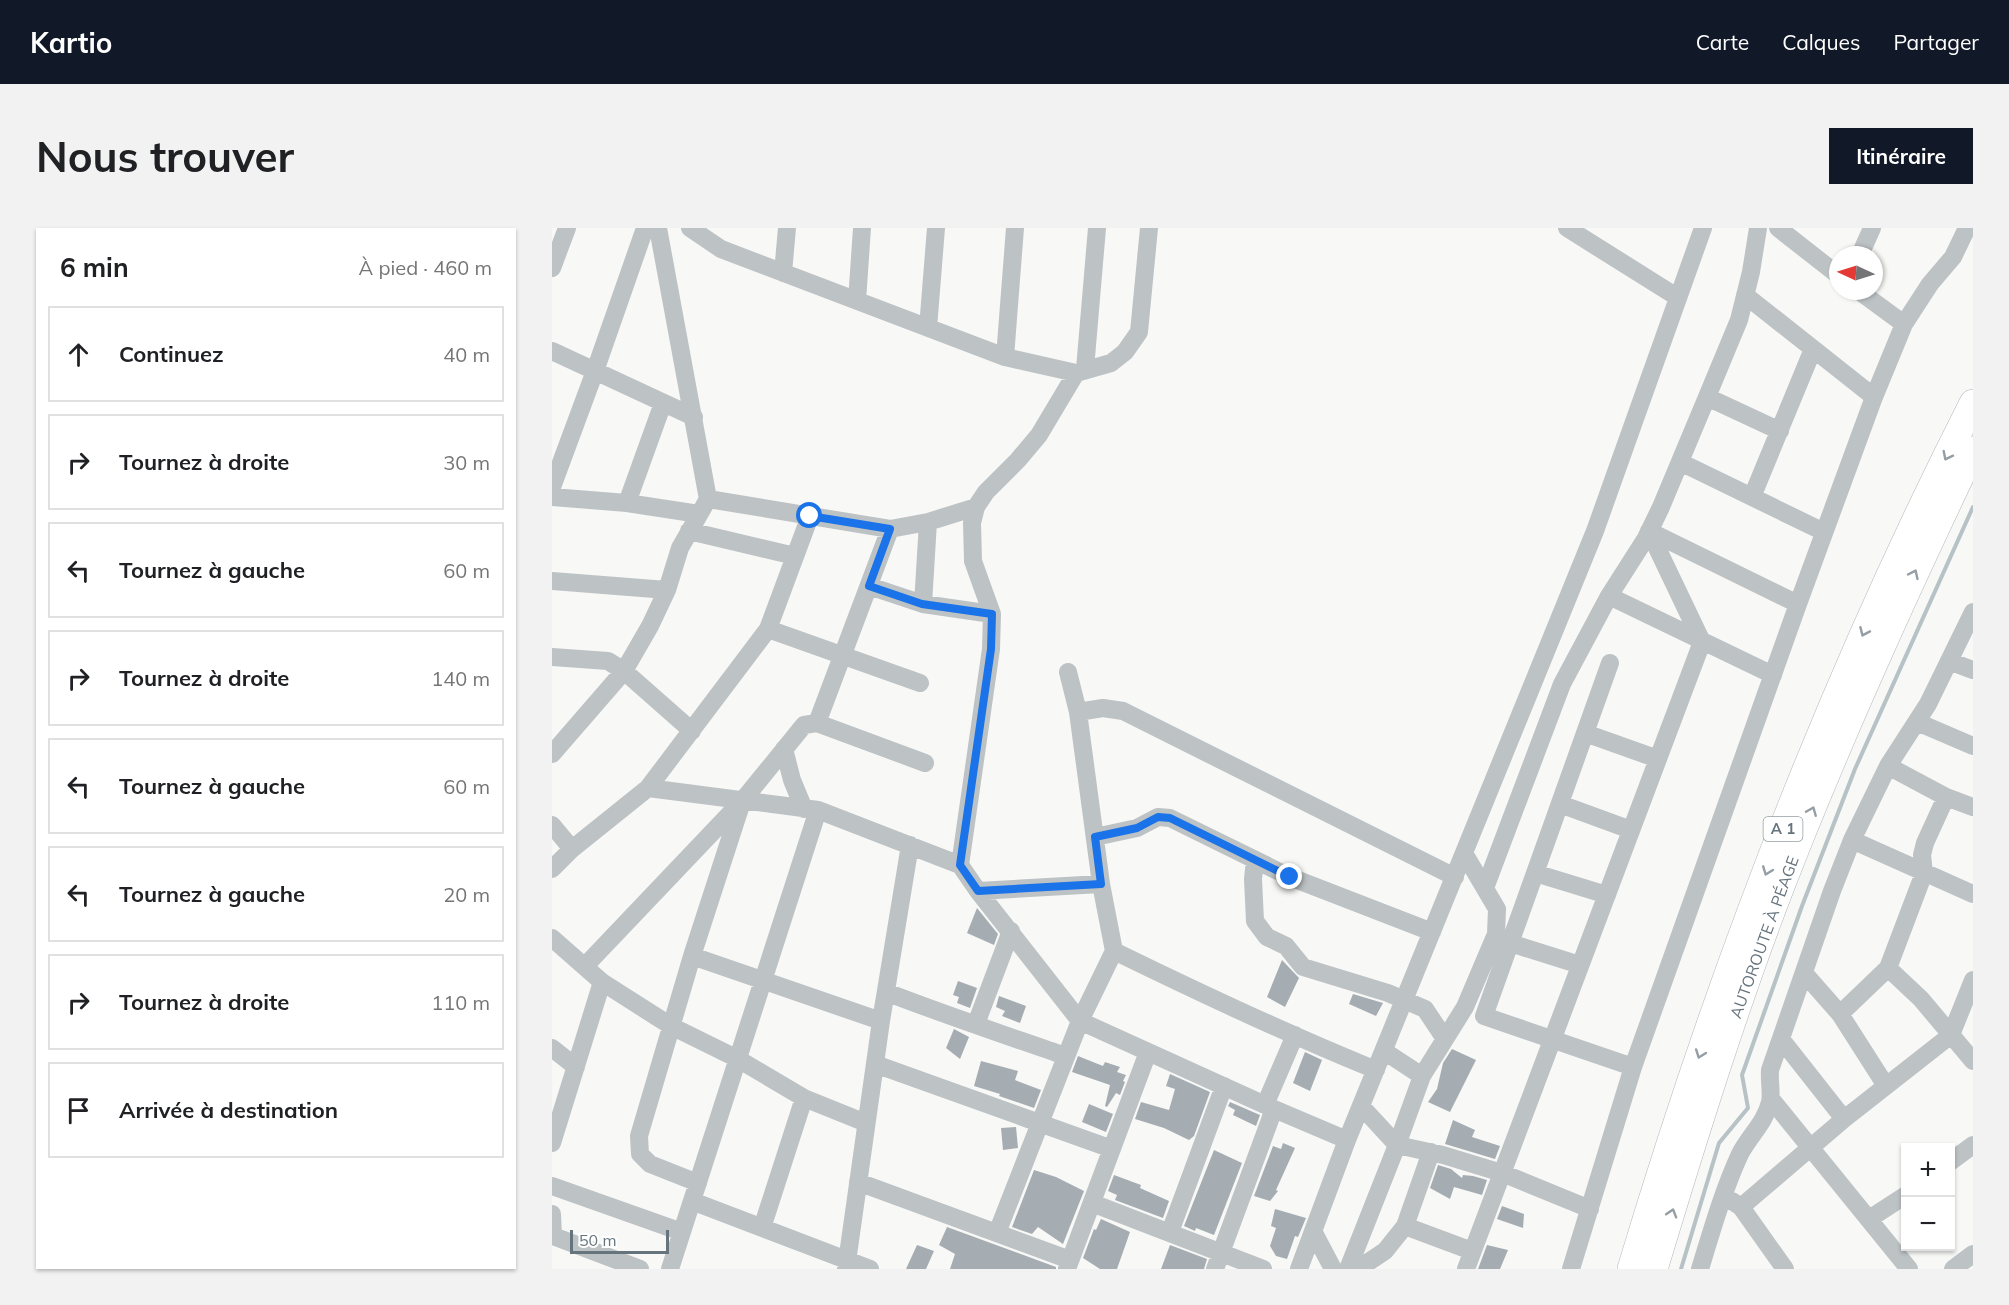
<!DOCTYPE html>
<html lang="fr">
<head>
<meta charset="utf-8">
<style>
  :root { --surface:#fff; --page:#f2f2f2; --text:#202124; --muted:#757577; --line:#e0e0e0; --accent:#111827 }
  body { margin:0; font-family:Mulish,sans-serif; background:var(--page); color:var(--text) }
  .controls { position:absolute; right:18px; bottom:18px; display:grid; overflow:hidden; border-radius:0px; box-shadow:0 2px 4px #0004 }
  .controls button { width:54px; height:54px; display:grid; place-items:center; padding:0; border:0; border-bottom:2px solid var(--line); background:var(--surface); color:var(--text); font:30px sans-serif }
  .compass { position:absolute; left:1277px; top:18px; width:54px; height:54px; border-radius:50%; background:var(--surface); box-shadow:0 2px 4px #0004; rotate:274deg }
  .scale { position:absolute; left:18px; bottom:15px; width:99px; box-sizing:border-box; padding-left:6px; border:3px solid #66747d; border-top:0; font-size:16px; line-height:21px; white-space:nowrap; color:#66747d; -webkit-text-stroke:4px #fff; paint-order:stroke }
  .stop { position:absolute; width:18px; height:18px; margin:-14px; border:4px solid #1a73e8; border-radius:50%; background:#fff }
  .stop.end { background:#1a73e8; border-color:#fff; box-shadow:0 2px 6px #0008 }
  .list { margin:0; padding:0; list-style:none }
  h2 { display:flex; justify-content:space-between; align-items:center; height:78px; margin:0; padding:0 24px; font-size:26px }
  h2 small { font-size:20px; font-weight:400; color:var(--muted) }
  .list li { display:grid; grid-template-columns:39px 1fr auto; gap:18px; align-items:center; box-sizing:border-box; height:96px; margin:0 12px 12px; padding:0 12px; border:2px solid var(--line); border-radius:0px }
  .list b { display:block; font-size:22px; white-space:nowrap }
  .list em { font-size:20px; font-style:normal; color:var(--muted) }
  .icon { flex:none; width:33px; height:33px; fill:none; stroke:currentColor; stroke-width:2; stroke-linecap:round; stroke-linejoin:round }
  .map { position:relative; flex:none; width:1421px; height:1041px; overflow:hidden; border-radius:0px }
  header { display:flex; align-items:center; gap:36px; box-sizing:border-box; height:84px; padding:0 30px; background:var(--accent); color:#fff }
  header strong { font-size:28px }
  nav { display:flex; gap:33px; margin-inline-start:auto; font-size:21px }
  .intro { display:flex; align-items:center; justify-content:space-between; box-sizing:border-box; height:144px; padding:0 36px }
  h1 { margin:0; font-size:42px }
  .button { padding:15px 27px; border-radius:0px; background:var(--accent); color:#fff; font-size:21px; font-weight:700 }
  main { display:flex; gap:36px; padding:0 36px }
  aside { flex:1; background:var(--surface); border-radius:0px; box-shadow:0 2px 4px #0004 }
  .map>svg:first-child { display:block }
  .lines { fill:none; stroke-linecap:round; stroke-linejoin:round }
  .stream { stroke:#b6c2c5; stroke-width:4 }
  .building { fill:#a5adb2 }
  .highway-casing { stroke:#b3b7ba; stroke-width:28 }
  .minor { stroke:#bdc2c5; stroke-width:18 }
  .highway { stroke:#fff; stroke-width:27 }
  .oneway { stroke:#949ea4 }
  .route { stroke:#1a73e8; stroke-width:8 }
  .labels { text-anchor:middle; stroke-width:6; stroke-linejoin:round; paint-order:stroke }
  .shield { fill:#fff; stroke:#949ea4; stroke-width:1.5 }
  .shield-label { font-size:15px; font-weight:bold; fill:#66747d }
  .street-label { font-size:16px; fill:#66747d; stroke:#fff }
</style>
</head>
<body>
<header>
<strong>Kartio</strong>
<nav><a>Carte</a><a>Calques</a><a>Partager</a></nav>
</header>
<div class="intro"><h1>Nous trouver</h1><a class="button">Itinéraire</a></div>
<main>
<aside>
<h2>6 min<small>À pied · 460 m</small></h2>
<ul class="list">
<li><svg class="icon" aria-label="ahead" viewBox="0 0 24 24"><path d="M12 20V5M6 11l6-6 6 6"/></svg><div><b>Continuez</b></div><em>40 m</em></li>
<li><svg class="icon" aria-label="right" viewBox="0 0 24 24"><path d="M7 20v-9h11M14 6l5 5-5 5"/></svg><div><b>Tournez à droite</b></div><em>30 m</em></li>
<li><svg class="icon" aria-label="left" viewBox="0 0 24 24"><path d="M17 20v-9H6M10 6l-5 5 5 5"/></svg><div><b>Tournez à gauche</b></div><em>60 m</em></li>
<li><svg class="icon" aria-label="right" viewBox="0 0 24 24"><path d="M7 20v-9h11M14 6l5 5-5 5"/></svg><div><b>Tournez à droite</b></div><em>140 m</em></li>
<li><svg class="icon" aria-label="left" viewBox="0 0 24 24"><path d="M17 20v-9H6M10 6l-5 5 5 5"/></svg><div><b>Tournez à gauche</b></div><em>60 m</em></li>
<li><svg class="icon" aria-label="left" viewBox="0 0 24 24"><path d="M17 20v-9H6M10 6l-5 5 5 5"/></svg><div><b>Tournez à gauche</b></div><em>20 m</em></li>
<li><svg class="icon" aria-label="right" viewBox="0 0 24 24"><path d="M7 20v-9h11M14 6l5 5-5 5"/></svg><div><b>Tournez à droite</b></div><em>110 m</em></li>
<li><svg class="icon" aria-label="arrive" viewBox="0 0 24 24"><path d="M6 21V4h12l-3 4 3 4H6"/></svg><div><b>Arrivée à destination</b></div></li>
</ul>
</aside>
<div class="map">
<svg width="1421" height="1041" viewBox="0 0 1421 1041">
  <rect width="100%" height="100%" fill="#f8f8f6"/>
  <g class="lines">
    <path class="stream" d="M1129 1041 1167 915 1196 880 1190 847 1250 678 1303 541 1421 279"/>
  </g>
  <path class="building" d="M425 680 446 706 442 717 415 705Z
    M730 732 747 750 733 779 715 769Z
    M406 753 425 760 418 780 405 775 407 769 401 767Z
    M801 766 831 775 824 788 797 776Z
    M447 768 474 778 468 795 450 788 453 783 444 779Z
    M402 801 417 809 408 831 394 820Z
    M900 821 924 832 898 884 876 874 885 861 891 835Z
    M753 824 770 832 758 863 741 855Z
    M526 828 551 838 553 834 568 839 565 844 574 847 571 853 573 854 568 867 564 865 555 879 553 878 558 857 520 844Z
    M429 833 466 843 463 852 489 862 482 880 447 868 448 866 422 858Z
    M618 846 658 864 642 908 637 912 612 900 583 891 589 874 617 882 623 861 614 858Z
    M678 874 708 887 704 898 681 887 683 882 676 878Z
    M537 876 561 886 554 904 530 894Z
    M901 892 923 902 920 909 948 918 943 931 893 916Z
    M464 899 466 920 451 922 449 900Z
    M731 915 743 920 724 962 726 963 718 973 702 968 721 918 729 921Z
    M662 922 690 935 662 1007 644 1000 643 1003 632 998Z
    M886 937 899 941 910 950 911 947 921 948 935 952 930 967 902 959 898 971 878 960Z
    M482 942 504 949 532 963 511 1016 486 999 480 1006 460 999Z
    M562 947 589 957 588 960 617 973 611 990 563 972 565 967 556 963Z
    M950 978 972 986 971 1000 945 991Z
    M723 981 754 990 746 1009 743 1008 735 1031 724 1028 718 1018 724 1000 719 998Z
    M549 991 578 1004 565 1041H548L531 1030 542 1001 544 1002Z
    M395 999 504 1039V1041H398L403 1026 387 1017Z
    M365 1017 382 1023 374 1041H354Z
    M618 1017 655 1031 652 1041H609Z
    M935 1017 956 1022 948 1041H926Z"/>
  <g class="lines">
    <g class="highway-casing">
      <path id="highway" d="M1079 1041C1168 744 1280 452 1421 175
        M1102 1041C1140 915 1179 789 1226 666 1284 515 1351 368 1421 222"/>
    </g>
    <path class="minor" d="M138 0 169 21 453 129 524 145
      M1015 0 1125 69
      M1226 0 1286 47
      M1308 27 1320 0
      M0 40 15 0
      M231 45 235 0
      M1307 63 1352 96
      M1193 67 1322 169
      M305 73 310 0
      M376 100 384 0
      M0 123 142 189
      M453 129 463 0
      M533 141 545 0
      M1155 169 1228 203
      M1128 234 1272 304
      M0 259 43 143 93 0
      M0 269 75 275 147 286
      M1200 269 1261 121
      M156 271 338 301 376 294 424 279
      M75 275 111 175
      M137 303 243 328
      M1097 303 1246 376
      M0 353 115 362
      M317 358 371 376 440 386
      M1057 368 1221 447
      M371 376 376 294
      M216 401 258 288
      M0 429 56 433 72 443 140 503
      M1397 433 1421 442
      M1058 435 932 788 1081 839
      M526 484 551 480 571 483 903 649
      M1365 494 1421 518
      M265 495 338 301
      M1033 505 1106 531
      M232 521 240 552 252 581
      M0 526 72 443 98 398 115 362 128 320 156 271 106 0
      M1336 538 1394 569 1421 579
      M96 560 266 582 408 637 426 663 528 793 722 881 795 912
      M1008 576 1079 602
      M0 597 20 621
      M543 609 585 600 606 589 618 590 738 649 880 704
      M1300 612 1421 666
      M703 632 701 651 703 693 715 709 734 718 751 739 836 765 873 781 893 811
      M408 637 439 421 440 386 421 333 420 295 424 279 434 264 466 232 487 207 524 145 559 135 573 124 587 104 597 0
      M0 641 20 621 96 560 216 401 368 455
      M983 645 1055 667
      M933 660 1010 456 1057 368 1094 310 1109 279 1155 169 1187 92 1199 44 1206 0
      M426 663 549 656
      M0 710 50 754 119 798 186 831 252 870 314 895
      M958 715 1028 737
      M562 723C648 765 735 806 824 842
      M140 728 329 793
      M33 738 191 572 252 497 265 495 373 535
      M1336 740 1372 645 1370 627 1373 615 1394 569
      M1252 745 1288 786
      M334 764C393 787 453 807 513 828
      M424 796 459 703
      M1229 811 1292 891
      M0 820 24 839
      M832 823 870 848
      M323 836 560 921
      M1334 858 1288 786 1336 740 1369 771 1421 833
      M1219 871 1357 1041
      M713 877 743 807
      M809 878 845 917 891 927 950 945 1038 981
      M0 915 50 754
      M1398 934 1421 917
      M306 954 518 1032
      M146 955 98 936 88 926 87 908 140 728 189 577
      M0 958 130 1004
      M140 973 318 1041
      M1180 973 1189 979 1233 1041
      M540 975 711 1041
      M1189 979 1292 891 1399 807 1421 752
      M0 986 1 1008
      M1317 991 1354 967
      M853 998 920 1023
      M210 1000 252 870
      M761 1003 781 1041
      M618 1004 672 858
      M445 1005 528 793 562 723 549 656 526 484 516 444
      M1 1008 88 1041
      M118 1041 266 582
      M294 1041 329 793 358 617
      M515 1041 596 824
      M663 1041 722 881
      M747 1041 795 912 1043 303 1151 0
      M796 1041 845 917 870 848 913 779 944 706 945 681 912 625
      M806 1041 833 1023 853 998 879 924
      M914 1041 1150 414 1097 303
      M1019 1041 1081 839 1246 376 1322 169 1352 96 1378 56 1401 29 1415 0
      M1148 1041C1160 1002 1171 963 1188 926 1197 908 1213 895 1218 874 1220 867 1217 851 1218 842L1280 663 1300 612 1336 538 1376 476 1421 384
      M1401 1041 1421 1026"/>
    <use href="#highway" class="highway"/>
  </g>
  <defs><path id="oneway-chevron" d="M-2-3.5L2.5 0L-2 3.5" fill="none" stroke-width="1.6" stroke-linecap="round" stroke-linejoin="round" transform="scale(1.5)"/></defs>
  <g class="oneway">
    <use href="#oneway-chevron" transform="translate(1395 228) rotate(117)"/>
    <use href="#oneway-chevron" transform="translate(1362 346) rotate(-65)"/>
    <use href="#oneway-chevron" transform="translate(1312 404) rotate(114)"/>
    <use href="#oneway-chevron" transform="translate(1260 583) rotate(-68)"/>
    <use href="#oneway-chevron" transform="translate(1215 643) rotate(111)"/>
    <use href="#oneway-chevron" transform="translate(1148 826) rotate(110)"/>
    <use href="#oneway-chevron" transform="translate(1120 985) rotate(-73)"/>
  </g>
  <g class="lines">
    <path class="route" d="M258 288 338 301 317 358 370 376 440 386 439 421 408 637 426 663 549 656 543 609 585 600 606 589 618 590 738 649"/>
  </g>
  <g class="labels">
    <rect class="shield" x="1211.5" y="589" width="39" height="24" rx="4.5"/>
    <g class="shield-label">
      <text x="1231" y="606">A 1</text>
    </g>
    <g class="street-label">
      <text transform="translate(1212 709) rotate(-70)" y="6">AUTOROUTE À PÉAGE</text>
    </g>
  </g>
</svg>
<div class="controls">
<button>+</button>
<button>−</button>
</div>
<svg class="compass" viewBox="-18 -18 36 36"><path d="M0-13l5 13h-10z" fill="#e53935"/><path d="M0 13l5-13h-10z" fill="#757577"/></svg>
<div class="scale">50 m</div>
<div class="stop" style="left:258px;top:288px"></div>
<div class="stop end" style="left:738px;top:649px"></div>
</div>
</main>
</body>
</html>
